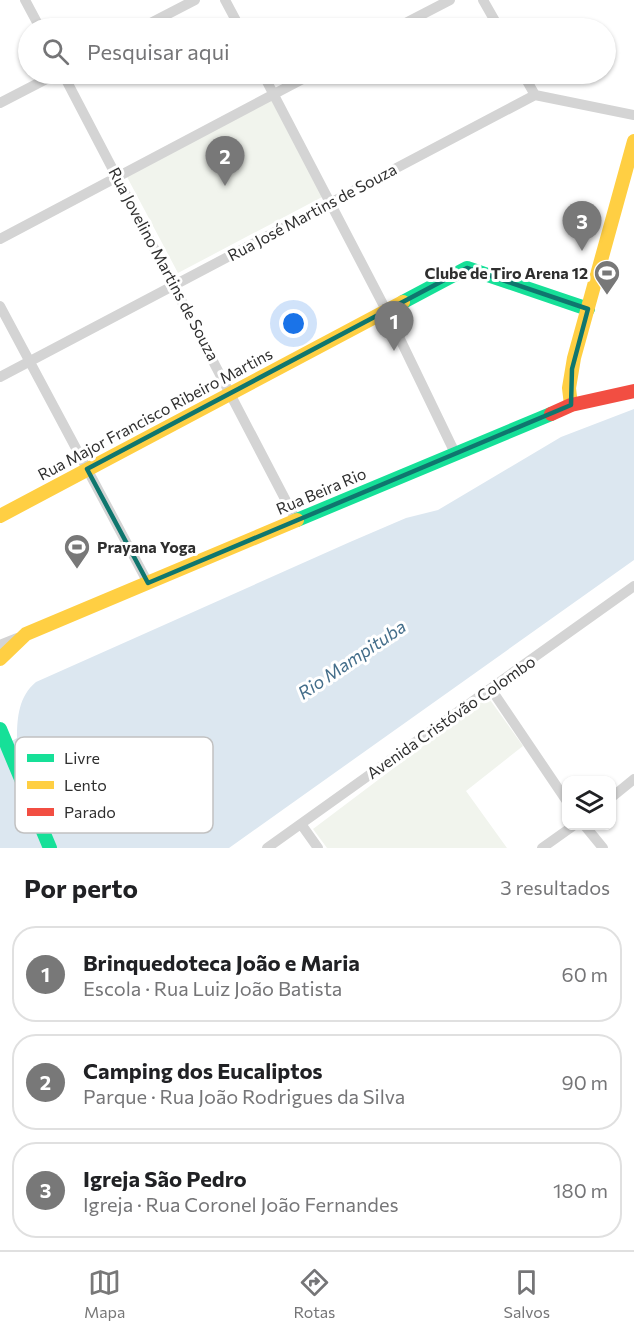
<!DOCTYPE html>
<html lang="pt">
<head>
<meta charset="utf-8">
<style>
  :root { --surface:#fff; --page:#f6f6f6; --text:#202124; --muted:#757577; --line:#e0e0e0; --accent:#787878 }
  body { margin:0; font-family:Commissioner,sans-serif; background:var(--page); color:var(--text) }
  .controls { position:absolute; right:18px; bottom:18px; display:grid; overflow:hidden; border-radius:12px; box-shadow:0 2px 4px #0004 }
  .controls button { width:54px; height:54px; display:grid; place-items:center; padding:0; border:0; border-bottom:2px solid var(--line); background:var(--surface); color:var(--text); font:30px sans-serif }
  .you { position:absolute; left:294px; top:324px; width:21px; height:21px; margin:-15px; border:4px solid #fff; border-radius:50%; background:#1a73e8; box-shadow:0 0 0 9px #1a73e833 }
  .badge { display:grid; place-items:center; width:39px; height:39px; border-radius:50%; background:var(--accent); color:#fff; font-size:20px; font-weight:700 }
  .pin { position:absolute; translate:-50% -50px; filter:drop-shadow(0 2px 3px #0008) }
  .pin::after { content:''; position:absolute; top:32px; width:21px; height:18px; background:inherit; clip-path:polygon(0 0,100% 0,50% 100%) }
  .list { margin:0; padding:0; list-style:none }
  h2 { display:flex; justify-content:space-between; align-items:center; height:78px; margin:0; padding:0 24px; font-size:26px }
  h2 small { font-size:20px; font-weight:400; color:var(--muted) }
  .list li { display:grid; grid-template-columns:39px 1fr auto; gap:18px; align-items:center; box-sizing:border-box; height:96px; margin:0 12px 12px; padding:0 12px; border:2px solid var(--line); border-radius:24px }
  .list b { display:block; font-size:22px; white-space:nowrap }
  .list p { margin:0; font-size:20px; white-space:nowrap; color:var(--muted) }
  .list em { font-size:20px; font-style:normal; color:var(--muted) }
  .icon { flex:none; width:33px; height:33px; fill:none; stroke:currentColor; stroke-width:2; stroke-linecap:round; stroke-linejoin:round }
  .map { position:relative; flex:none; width:634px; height:848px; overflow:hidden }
  .search { position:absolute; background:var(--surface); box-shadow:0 2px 4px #0004; left:18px; right:18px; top:18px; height:66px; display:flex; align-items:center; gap:15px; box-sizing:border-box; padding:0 21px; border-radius:33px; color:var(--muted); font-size:22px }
  .sheet { height:402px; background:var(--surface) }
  nav { display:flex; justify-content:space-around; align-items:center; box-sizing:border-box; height:84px; border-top:2px solid var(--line); background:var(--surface); font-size:16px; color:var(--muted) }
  nav a { display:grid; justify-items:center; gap:3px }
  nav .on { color:var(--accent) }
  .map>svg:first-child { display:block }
  .green { fill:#f1f4ed }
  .water { fill:#dce7f0 }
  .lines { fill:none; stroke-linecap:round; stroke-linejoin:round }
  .street { stroke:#d4d4d4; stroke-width:10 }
  .fast { stroke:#16e098; stroke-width:14 }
  .slow { stroke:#ffcf43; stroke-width:14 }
  .jam { stroke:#f24e42; stroke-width:14 }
  .marked { fill:none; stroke:#0f766e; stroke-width:4.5; stroke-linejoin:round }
  .labels { text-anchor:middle; stroke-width:6; stroke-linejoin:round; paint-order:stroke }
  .street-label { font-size:16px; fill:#2f2f2f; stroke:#fff }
  .poi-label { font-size:16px; font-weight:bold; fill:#2f2f2f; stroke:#fff; text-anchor:end }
  .water-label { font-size:18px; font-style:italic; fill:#446e8a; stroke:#fff }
  .key { fill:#fff; stroke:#c1c1c1; stroke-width:1.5 }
  .key-label { font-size:16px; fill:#2f2f2f }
</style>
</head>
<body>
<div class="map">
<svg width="634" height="848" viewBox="0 0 634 848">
  <rect width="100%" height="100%" fill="#fff"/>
  <path class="green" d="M273 98 324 196 178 273 126 175Z
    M488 697 523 746 466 791 507 848H327L313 829Z"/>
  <path class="water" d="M634 409V560L229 848H0V748L17 738C17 717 19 696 36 682L350 542 406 518 438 510 561 437Z"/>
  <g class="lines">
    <path class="street" d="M25 0 40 28
      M225 0 240 28
      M483 0 499 28
      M141 28 195 0
      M396 28 450 0
      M63 74 296 520
      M263 74 386 310 455 453
      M523 74 535 95
      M0 103 56 74
      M0 239 312 74
      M0 306 148 583
      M0 377 535 95 634 115
      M0 645 17 638
      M491 689 566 800
      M612 797 634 779
      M301 824 318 848
      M585 826 603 848
      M267 848 634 586
      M542 848 573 826"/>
    <path class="fast" d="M403 302 467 268 588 309
      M297 520 551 414
      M0 729 50 848"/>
    <path class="slow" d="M571 405 569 388 574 358 634 141
      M0 516 403 302
      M0 659 26 634 297 520"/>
    <path class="jam" d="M551 414 571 405 634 391"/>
  </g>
  <path class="marked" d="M467 268 588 309 572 369 571 405 148 583 87 469Z"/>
  <defs>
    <g id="stadium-pin" transform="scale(1.35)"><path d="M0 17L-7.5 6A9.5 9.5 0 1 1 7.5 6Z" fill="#787878" stroke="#fff"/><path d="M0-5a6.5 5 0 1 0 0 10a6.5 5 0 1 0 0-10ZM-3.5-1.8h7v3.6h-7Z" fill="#fff"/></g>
  </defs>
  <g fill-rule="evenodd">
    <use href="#stadium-pin" x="607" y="273"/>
    <use href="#stadium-pin" x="77" y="547"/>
  </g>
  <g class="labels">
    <g class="street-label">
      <text transform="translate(312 212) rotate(-28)" y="6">Rua José Martins de Souza</text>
      <text transform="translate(164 264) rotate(62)" y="6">Rua Jovelino Martins de Souza</text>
      <text transform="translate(155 414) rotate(-28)" y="6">Rua Major Francisco Ribeiro Martins</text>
      <text transform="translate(321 491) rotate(-23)" y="6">Rua Beira Rio</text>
      <text transform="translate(451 717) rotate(-35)" y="6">Avenida Cristóvão Colombo</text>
    </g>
    <g class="poi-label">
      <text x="588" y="279">Clube de Tiro Arena 12</text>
      <text x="97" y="553" text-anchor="start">Prayana Yoga</text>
    </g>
    <g class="water-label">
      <text transform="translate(352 660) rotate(-34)" y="6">Rio Mampituba</text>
    </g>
  </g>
  <rect x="15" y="737" width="198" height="96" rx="9" class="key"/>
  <rect x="27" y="754" width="27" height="8" fill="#16e098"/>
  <rect x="27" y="781" width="27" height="8" fill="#ffcf43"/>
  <rect x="27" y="808" width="27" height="8" fill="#f24e42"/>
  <g class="key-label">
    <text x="64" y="764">Livre</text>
    <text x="64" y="791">Lento</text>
    <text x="64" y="818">Parado</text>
  </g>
</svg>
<div class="controls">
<button><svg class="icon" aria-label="layers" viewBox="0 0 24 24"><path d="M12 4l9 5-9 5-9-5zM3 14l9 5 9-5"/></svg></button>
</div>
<div class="you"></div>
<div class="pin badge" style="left:394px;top:351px">1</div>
<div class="pin badge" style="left:225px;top:186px">2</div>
<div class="pin badge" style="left:582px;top:251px">3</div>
<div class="search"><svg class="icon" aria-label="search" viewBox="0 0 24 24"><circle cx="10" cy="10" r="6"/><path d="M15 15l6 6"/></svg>Pesquisar aqui</div>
</div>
<section class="sheet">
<h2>Por perto<small>3 resultados</small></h2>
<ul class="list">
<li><span class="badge">1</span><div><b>Brinquedoteca João e Maria</b><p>Escola · Rua Luiz João Batista</p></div><em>60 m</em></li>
<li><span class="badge">2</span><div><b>Camping dos Eucaliptos</b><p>Parque · Rua João Rodrigues da Silva</p></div><em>90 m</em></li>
<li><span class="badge">3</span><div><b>Igreja São Pedro</b><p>Igreja · Rua Coronel João Fernandes</p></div><em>180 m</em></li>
</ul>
</section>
<nav>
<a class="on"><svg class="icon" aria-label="map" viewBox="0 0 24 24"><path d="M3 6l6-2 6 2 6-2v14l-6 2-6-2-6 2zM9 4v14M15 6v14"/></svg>Mapa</a>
<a><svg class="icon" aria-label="directions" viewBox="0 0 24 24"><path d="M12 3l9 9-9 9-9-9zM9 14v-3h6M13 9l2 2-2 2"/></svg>Rotas</a>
<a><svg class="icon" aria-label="saved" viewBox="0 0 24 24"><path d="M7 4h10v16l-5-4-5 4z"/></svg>Salvos</a>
</nav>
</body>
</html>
